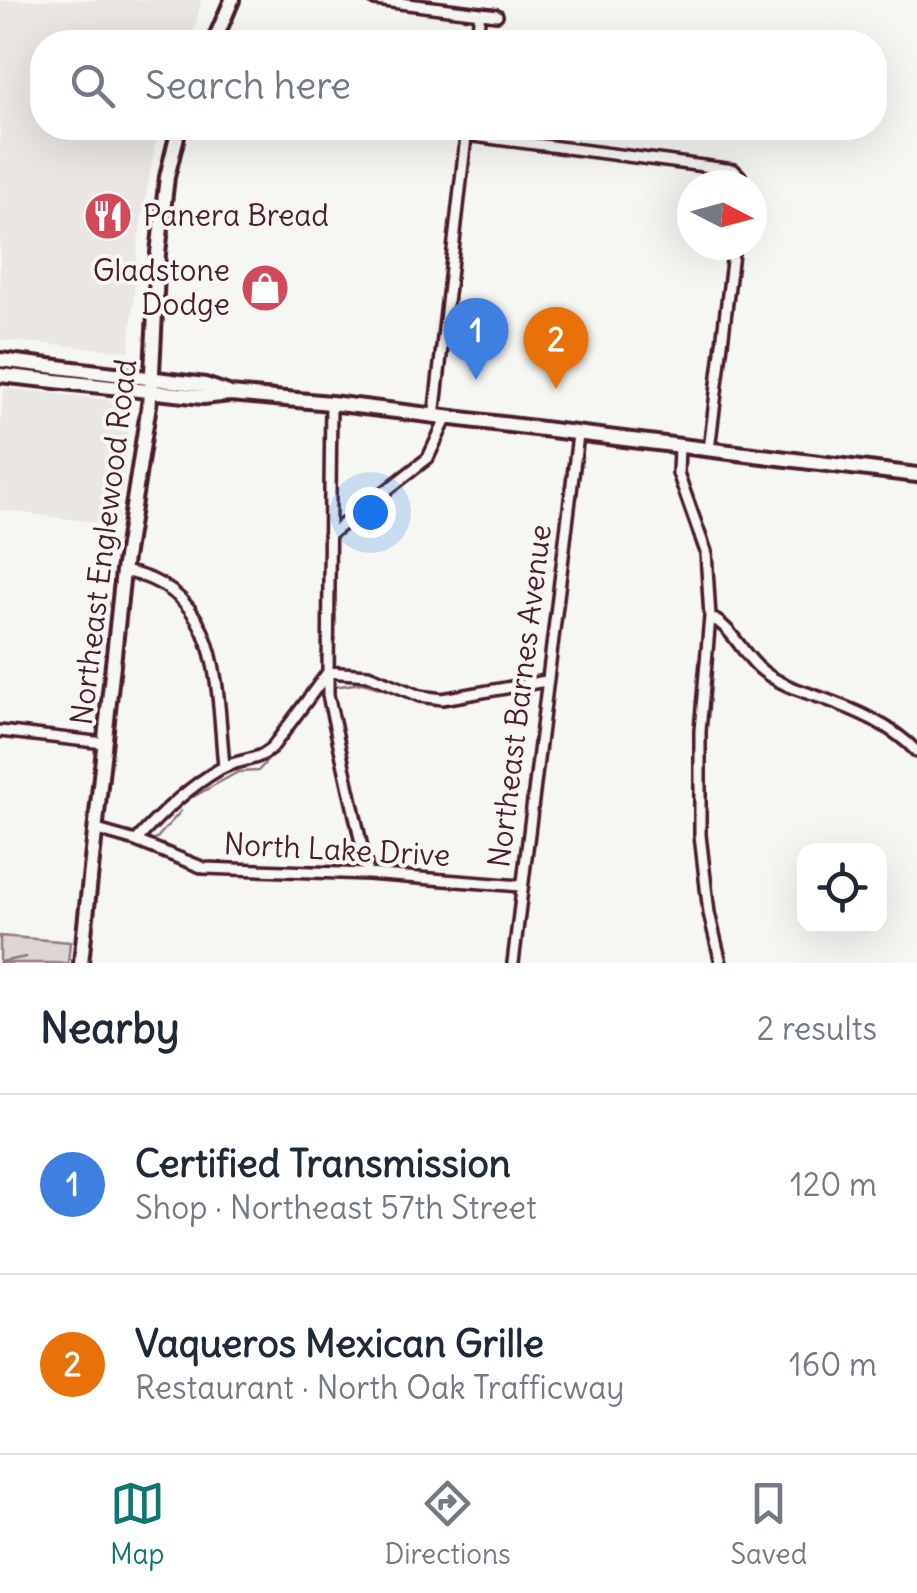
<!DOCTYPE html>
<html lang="en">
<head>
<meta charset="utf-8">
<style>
  :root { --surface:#fff; --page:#f6f6f7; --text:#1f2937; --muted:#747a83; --line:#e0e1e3; --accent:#0f766e }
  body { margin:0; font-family:Delius,sans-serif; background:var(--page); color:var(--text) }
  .controls { position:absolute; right:30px; bottom:30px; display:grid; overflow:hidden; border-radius:20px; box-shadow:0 10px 40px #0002 }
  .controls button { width:90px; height:90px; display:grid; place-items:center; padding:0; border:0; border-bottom:2px solid var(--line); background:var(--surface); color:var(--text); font:50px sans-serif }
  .compass { position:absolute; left:677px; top:170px; width:90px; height:90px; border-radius:50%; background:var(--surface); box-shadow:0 10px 40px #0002; rotate:96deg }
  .you { position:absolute; left:370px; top:512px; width:35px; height:35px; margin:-25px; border:8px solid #fff; border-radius:50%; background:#1a73e8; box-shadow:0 0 0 15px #1a73e833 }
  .badge { display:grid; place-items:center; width:65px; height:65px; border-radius:50%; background:var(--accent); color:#fff; font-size:32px; font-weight:700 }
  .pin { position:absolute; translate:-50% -82px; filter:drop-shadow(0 2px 5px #0008) }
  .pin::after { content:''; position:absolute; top:52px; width:35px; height:30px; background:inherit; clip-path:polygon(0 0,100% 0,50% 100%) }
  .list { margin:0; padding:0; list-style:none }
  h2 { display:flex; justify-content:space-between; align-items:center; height:130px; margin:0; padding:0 40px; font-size:42px }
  h2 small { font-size:32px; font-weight:400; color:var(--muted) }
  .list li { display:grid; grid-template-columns:65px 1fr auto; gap:30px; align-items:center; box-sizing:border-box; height:180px; padding:0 40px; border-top:2px solid var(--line) }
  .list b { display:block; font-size:38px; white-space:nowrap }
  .list p { margin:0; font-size:32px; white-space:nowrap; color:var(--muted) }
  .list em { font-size:32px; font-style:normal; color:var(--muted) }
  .icon { flex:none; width:55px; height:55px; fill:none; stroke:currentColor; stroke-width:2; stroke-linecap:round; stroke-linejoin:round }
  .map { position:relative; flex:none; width:917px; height:963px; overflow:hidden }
  .search { position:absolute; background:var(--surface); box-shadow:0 10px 40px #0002; left:30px; right:30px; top:30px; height:110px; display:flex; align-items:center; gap:25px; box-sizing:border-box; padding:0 35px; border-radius:40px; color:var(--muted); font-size:38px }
  .sheet { height:490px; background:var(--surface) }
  nav { display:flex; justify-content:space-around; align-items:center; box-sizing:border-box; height:140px; border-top:2px solid var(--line); background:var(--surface); font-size:28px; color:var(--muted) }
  nav a { display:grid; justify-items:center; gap:5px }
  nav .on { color:var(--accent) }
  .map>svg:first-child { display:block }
  .built { fill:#e9e6e3 }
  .green { fill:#ddd6d5; stroke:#947a80; stroke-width:2.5 }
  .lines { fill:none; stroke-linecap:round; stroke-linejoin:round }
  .stream { stroke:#8e747a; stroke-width:2.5 }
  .street-casing { stroke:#4a1f2b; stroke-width:16 }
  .secondary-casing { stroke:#4a1f2b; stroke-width:20 }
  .street { stroke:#f6f6f2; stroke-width:9 }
  .secondary { stroke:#f6f6f2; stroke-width:12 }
  .labels { text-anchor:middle; stroke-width:8; stroke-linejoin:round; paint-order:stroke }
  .poi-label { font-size:30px; fill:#4a1f2b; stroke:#f6f6f2; text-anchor:start }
  .street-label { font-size:30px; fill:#4a1f2b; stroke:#f6f6f2 }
</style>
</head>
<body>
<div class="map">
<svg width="917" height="963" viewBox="0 0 917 963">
  <rect width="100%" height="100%" fill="#f6f6f2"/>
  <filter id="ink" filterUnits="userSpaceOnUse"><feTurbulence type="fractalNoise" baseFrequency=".01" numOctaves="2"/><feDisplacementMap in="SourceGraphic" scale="20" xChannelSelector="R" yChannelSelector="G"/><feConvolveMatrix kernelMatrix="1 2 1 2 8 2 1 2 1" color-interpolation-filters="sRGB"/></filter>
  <g filter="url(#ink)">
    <path class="built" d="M0 0H201L192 42H42V128H158L139 234 129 351 0 340Z
      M4 388 118 401 131 406 117 525 0 510V427Z"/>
    <path class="green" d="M0 936 70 942 68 963H0Z"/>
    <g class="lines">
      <path class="stream" d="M332 687 362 683 412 697
        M424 701 448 705 511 693
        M193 797 238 772 258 771 289 737 302 715
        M156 839 181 811
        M0 962 26 957"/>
      <g class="street-casing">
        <path id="street" d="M375 0 497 15
          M476 42 480 13
          M466 135 734 170 740 176 739 185
          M434 417 467 128
          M679 447 678 473 706 552 710 617 700 731V835L709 913 721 963
          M709 450 734 245
          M329 535 428 458 446 419
          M123 571C223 589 216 686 224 766
          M710 617C734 628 743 657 764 672 781 685 802 691 822 698 855 710 892 725 917 752
          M0 731 104 743
          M97 830 136 841 204 868 368 874 521 886
          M136 841C161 813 187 788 220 769 237 759 256 762 271 749L328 672 331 403
          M368 874 328 695V672L368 675 420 696 442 699 546 681
          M513 963 578 435"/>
      </g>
      <g class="secondary-casing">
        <path id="secondary" d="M214 42 232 0
          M0 360 205 385 228 393
          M0 375 203 397 230 394 331 403 917 475
          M81 963 123 571 151 392 158 253 167 177 179 128"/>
      </g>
      <use href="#street" class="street"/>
      <use href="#secondary" class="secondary"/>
    </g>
  </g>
  <defs>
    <g id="restaurant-disc" transform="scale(2.5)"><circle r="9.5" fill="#d1495b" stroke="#f6f6f2"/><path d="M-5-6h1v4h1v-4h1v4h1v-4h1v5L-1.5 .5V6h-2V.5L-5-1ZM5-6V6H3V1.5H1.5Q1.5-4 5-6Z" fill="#fff"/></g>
    <g id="shop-disc" transform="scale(2.5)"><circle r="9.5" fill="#d1495b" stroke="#f6f6f2"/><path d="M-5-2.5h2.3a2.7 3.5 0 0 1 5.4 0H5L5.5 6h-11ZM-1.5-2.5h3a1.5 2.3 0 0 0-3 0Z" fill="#fff"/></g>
  </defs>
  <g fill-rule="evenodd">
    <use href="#restaurant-disc" x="108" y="216"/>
    <use href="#shop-disc" x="265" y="288"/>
  </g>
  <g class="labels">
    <g class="poi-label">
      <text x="143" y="226">Panera Bread</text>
      <text x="230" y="281" text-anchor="end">Gladstone<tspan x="230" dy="34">Dodge</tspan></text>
    </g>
    <g class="street-label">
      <text transform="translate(104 542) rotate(-83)" y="10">Northeast Englewood Road</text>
      <text transform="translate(520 696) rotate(-83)" y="10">Northeast Barnes Avenue</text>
      <text transform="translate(337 850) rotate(3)" y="10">North Lake Drive</text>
    </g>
  </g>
</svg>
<div class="controls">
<button><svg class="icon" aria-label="locate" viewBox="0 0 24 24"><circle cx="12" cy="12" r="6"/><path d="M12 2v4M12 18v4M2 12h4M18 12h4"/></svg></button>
</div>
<svg class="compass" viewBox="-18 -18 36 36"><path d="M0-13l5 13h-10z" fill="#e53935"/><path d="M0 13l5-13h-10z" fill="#747a83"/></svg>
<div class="you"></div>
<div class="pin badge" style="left:476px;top:380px;background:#3f7fe0">1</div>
<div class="pin badge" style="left:556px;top:389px;background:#e8710a">2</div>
<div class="search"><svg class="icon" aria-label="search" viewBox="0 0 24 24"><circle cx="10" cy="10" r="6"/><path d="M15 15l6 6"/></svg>Search here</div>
</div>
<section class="sheet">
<h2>Nearby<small>2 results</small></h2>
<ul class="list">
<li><span class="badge" style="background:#3f7fe0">1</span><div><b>Certified Transmission</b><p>Shop · Northeast 57th Street</p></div><em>120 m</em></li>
<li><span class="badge" style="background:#e8710a">2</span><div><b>Vaqueros Mexican Grille</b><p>Restaurant · North Oak Trafficway</p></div><em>160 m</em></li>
</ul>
</section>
<nav>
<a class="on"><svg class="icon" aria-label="map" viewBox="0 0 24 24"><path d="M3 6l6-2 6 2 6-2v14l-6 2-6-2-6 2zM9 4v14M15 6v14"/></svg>Map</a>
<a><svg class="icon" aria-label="directions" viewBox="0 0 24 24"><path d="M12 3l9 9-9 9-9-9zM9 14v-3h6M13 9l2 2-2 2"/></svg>Directions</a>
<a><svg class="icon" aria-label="saved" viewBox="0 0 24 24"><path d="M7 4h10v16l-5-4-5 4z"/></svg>Saved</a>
</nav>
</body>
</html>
